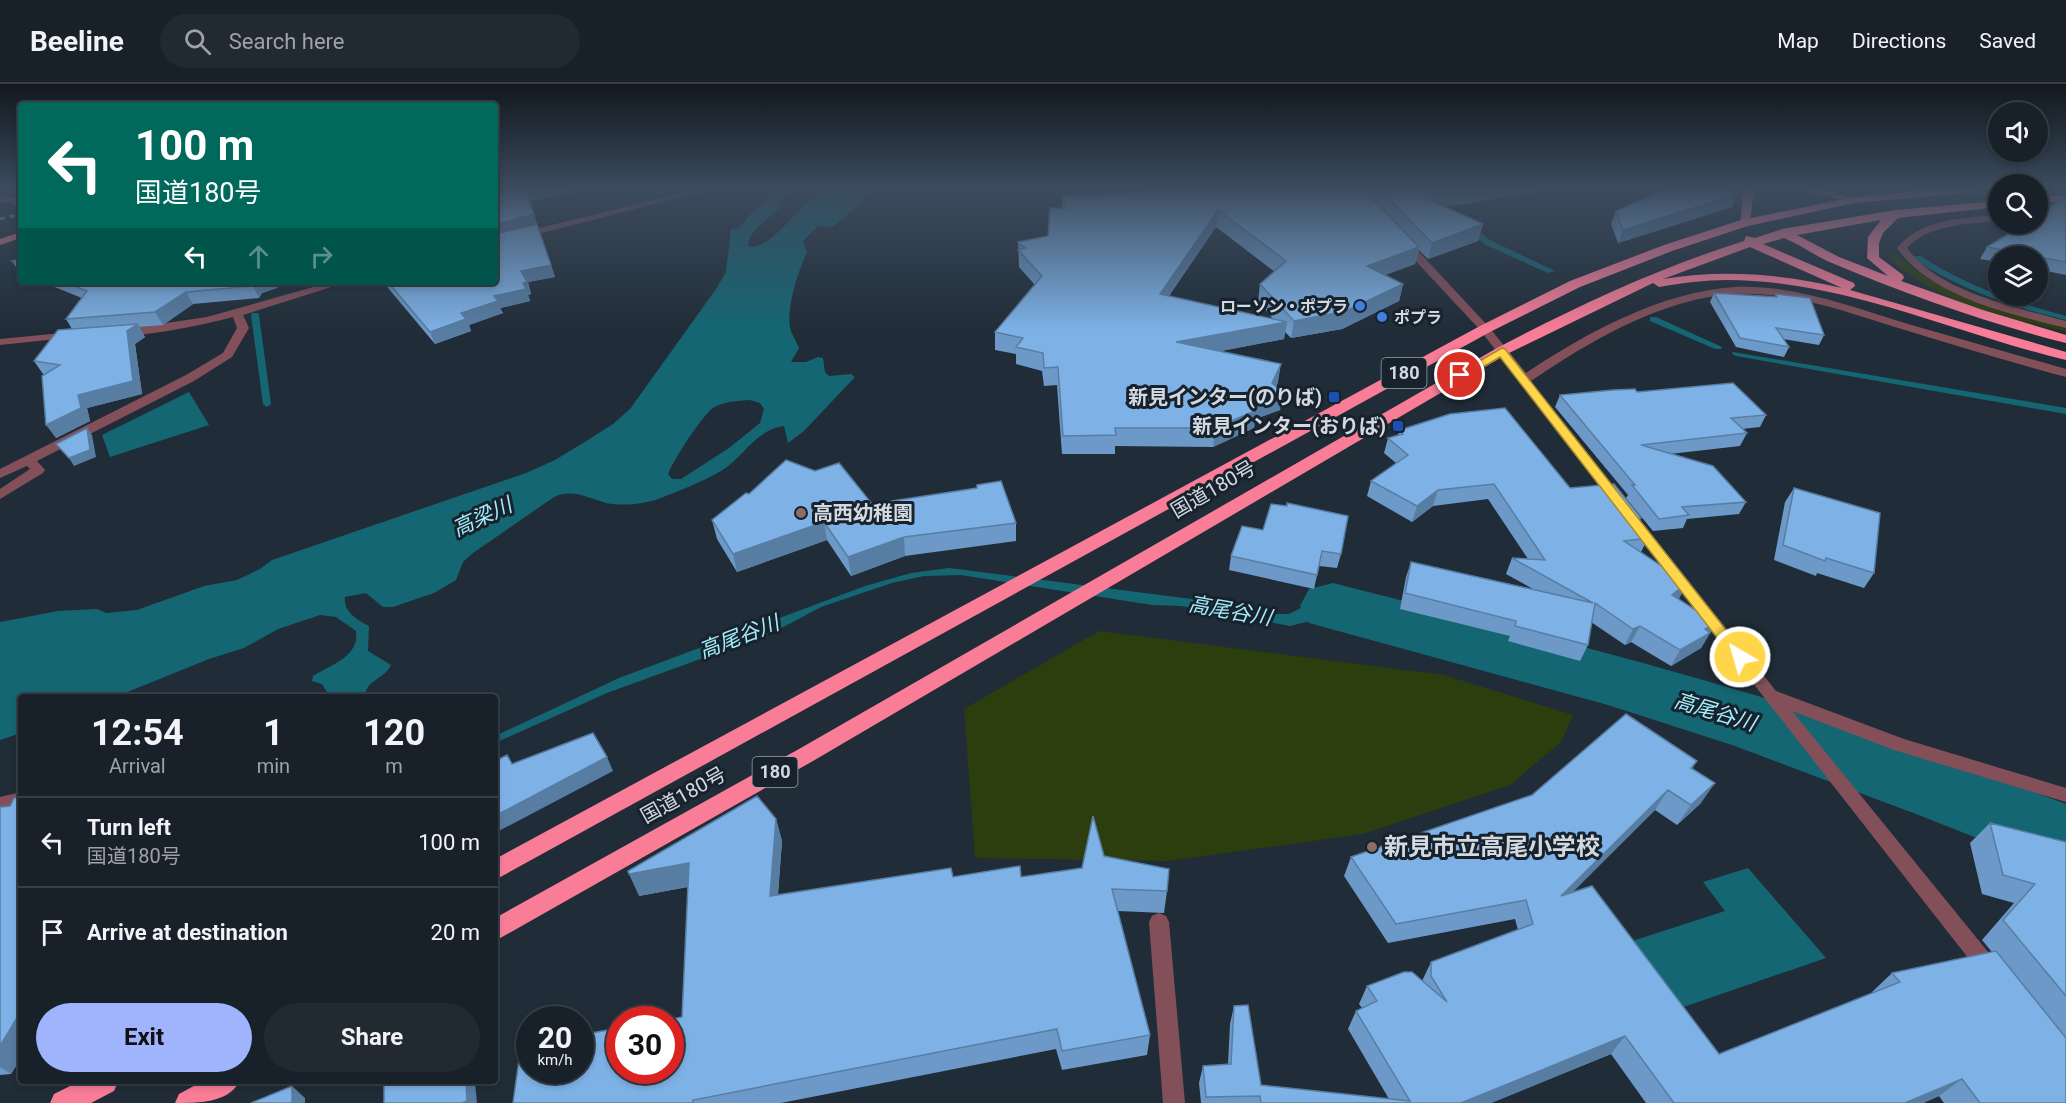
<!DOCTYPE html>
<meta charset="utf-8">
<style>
body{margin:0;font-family:Roboto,"Noto Sans JP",sans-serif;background:#212931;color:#f1f3f6;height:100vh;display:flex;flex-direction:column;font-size:22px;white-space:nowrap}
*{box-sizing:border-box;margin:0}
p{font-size:20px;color:#9fa3a8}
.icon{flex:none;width:33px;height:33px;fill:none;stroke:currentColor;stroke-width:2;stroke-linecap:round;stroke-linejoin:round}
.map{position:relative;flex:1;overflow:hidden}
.details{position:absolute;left:18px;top:610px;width:480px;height:390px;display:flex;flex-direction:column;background:#182129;border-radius:6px;box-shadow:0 3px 9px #0003,0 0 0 2px #363e46}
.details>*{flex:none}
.banner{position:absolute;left:18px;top:18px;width:480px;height:183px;border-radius:6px;box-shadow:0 3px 9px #0003,0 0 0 2px #363e46;background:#00695c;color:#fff;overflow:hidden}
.buttons{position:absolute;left:1988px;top:18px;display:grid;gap:12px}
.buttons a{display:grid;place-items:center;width:60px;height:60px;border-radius:50%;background:#182129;box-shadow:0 3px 9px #0003,0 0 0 2px #363e46;font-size:30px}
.speed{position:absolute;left:516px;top:922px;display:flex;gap:12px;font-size:30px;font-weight:700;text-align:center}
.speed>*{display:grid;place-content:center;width:78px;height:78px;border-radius:50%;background:#182129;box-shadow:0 3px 9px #0003,0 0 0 2px #363e46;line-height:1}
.speed small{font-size:15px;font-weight:400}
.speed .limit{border:9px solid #d22;background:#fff;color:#111}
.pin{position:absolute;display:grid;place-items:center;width:51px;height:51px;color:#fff;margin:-26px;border:3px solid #fff;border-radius:50%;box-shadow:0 2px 6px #0007}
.me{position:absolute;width:66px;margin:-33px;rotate:322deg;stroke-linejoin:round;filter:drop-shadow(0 0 4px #0008)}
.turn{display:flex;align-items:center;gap:21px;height:126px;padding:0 18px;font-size:27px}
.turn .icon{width:78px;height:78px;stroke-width:2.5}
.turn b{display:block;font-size:42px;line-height:51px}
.lanes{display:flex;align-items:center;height:57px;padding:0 18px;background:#0003;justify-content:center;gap:30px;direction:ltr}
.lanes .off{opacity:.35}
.eta{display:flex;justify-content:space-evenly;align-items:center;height:102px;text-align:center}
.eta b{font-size:36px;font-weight:700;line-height:42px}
.button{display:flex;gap:12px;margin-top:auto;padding:12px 18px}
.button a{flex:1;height:69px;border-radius:36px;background:#a0b3fd;color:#111;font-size:24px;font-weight:700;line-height:69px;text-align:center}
.button a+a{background:#212931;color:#f1f3f6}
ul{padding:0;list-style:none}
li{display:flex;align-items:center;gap:18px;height:90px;padding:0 18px;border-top:2px solid #363e46}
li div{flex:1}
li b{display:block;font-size:22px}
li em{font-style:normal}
header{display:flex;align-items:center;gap:36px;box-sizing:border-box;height:84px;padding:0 30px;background:#182129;border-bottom:2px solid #363e46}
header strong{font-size:28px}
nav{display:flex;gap:33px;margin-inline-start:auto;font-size:21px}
.search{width:420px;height:54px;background:#212931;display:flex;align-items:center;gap:15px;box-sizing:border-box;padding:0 21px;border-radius:33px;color:#9fa3a8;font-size:22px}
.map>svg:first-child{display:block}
</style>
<header>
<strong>Beeline</strong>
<div class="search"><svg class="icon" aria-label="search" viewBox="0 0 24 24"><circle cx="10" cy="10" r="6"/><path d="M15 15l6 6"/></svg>Search here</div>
<nav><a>Map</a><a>Directions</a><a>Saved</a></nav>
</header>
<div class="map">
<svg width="2066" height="1019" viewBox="0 0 2066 1019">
<rect width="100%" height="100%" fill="#202c37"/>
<path fill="#2c3e0d" d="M1886 169C1902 171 1914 187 1929 195 1970 219 2021 229 2066 244V248C2006 232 1929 218 1886 169Z
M1099 547 1444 591 1573 631 1561 658 1510 701 1363 750 1168 777 975 774 964 625Z"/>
<path fill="#146673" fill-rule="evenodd" d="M774 105H795C785 109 780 112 780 123 770 135 749 145 748 162 773 168 802 114 826 105 838 101 857 105 869 105L854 125 833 143 818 142 803 157 807 168C798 187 785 227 791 247 793 253 797 258 799 264L791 278H806L818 273 823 274 825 288 829 292 851 290 855 293 804 347 788 359 784 342C755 346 745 372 721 387 702 398 679 407 658 415 643 420 618 423 603 418 585 413 573 405 554 413L473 469 463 478 456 496 434 509 393 523H383L366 509 345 513C343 528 358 536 369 542L368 567 391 581C385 595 365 596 365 613H330L322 600 312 597 313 592C330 581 360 573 356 547L336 533 320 531 278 545 244 564 209 575 115 613 21 614V649L0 656V538L58 527 97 525 106 529 137 526 204 502 237 496 260 485 272 476 526 389 555 376 588 356 613 340 630 325 716 205 726 188 731 145 739 144C744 139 749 131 755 126 764 118 770 117 774 105ZM750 316 760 319 764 325 760 339 729 364 681 395H672L668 390C674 375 701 333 713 324 724 317 738 317 750 316Z
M189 308 209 341 110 373 102 351Z
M949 484 1207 517 1273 530H1289L1325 512 1419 537 1423 556 1347 533 1330 532 1290 542 1181 522 1152 521 961 491 924 492 892 499 821 523 774 548 607 609 495 659V652L619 594 865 502 911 489Z
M1748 784 1826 874 1672 927 1623 860 1725 827 1703 798Z"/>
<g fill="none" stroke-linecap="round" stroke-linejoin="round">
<path fill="#146673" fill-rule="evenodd" d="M1468 143H1472L1490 156 1555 187 1548 189 1484 160 1468 145Z
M1915 172H1921C1966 202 2014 218 2066 232V236C2012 223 1962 206 1915 176Z
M252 229H258L259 231 271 320 267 323 263 320 251 231Z
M1650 233H1656L1722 263 1721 265H1715L1650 237Z
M1733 268 2066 324V330L1736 272 1732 270Z"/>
<path fill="#146673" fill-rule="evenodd" d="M1333 499C1475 535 1617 570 1758 612 1862 643 1964 682 2066 720V789L1916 730 1735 662 1608 621 1309 539 1300 522 1309 505Z"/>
<path fill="#835059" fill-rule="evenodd" d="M697 105H713L495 161V155Z
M0 112 19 115 21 128 18 127 13 119 0 118Z
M1998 131V137C1968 140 1929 140 1907 164 1938 208 2016 223 2066 237V244C2010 230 1931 213 1897 164 1920 135 1964 134 1998 131Z
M1399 155H1407L1489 243 1526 289C1586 249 1660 208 1735 203 1793 200 1852 223 1908 240 1961 255 2013 270 2066 285V293C2009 278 1951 260 1895 243 1844 227 1789 207 1735 210 1662 214 1590 257 1531 297L1622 413 1624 416 1617 420 1612 419 1481 247 1399 159Z
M331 198H347L243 231 249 244 232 273 194 297 37 377 45 386 43 389 0 415V405L30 385 27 382 0 394V385L186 291 223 269 237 244 233 233C214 238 129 258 117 248L119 246 207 233Z
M72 248 78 251 76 253 0 261V255Z
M1635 434 1640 436 1776 607 1904 655 2066 704V718L1894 666 1792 627 1997 879 2000 886 1997 893 1990 895 1983 893 1630 442 1628 439 1630 436Z
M21 708V722L0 727V713Z
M1159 829 1166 832 1169 838 1185 1019H1163L1149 838 1152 832Z"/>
<path fill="#d97186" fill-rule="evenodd" d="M1744 105H1754L1750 139 1745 142 1740 139Z
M1799 105H1817L1859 116 1854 119Z
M21 148V154L0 161V155Z"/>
<path fill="#fa7d98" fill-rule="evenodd" d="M1940 105H1984L1978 108 1854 119 1748 142 1672 167 1580 203 1490 248 495 796V775L1480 242 1570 197 1664 161 1741 136 1854 113Z
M2066 111V117L2037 119V113Z
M1998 117V123L1898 134 1883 149 1879 159V173L1903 191 1904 194 1901 197 1983 226 2066 251V259C1987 239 1908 211 1832 179 1815 172 1801 161 1784 154L1763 160 1854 199 1855 202 1850 206 2066 268V276C1954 249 1844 196 1727 196 1704 196 1682 199 1659 203L1653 199 1507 270 813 677 495 857V834L799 665 1497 264C1577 222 1658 184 1744 157L1746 152 1755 154 1782 145 1895 126ZM1881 136 1868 153 1867 174 1888 192 1839 173 1797 151ZM1750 163 1842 204C1782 190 1724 185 1663 195Z
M78 998H118L114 1007 91 1019H50L54 1010Z
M201 998H239C228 1019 198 1019 175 1019L179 1010Z"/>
<path stroke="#9098a2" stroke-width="3" stroke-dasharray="5 5" stroke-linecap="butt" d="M0 135 21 130"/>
</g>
<path fill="#6c99c7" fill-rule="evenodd" d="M495 105 570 109 529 117 555 193 528 198 531 210 528 211 530 217 500 224 503 229 469 241 471 247 435 260 383 198H495Z
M1150 105H1554L1444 123 1483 140 1478 157 1428 175 1419 166 1415 180 1385 191 1403 200 1399 217 1342 245 1291 254 1285 248 1284 255 1220 267 1278 298 1276 303 1283 308 1280 326 1255 335 1254 344 1213 363 1115 362V370H1062L1057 301 1044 302 1042 287 1016 280V270L995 266V248L1035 201 1019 183 1018 158 1048 152 1062 124V112L1152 107ZM1216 143 1275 188 1260 200 1258 217 1273 235 1169 212Z
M1737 110 1732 123 1618 159 1611 140 1616 127Z
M2066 113V191L2037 185V172H1998V178L1980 175 1987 163Z
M21 175V189H20L12 177Z
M42 198H280L277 204 262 209 259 214 193 220 163 241 139 243 145 253 135 260 142 310 87 324 90 337 56 354 45 290H43L34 277 72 245 66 235 82 214Z
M1714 209 1775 213 1776 210 1824 251 1819 261 1783 255 1789 263 1784 273 1736 263 1710 218Z
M1637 308 1766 331 1760 343 1742 345 1747 349 1740 362 1670 370 1746 418 1739 430 1687 435 1683 444 1653 447 1626 414 1628 411 1555 323 1560 311Z
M1400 346 1570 404 1641 434 1638 441 1648 454 1641 468 1687 499 1678 515 1716 539 1701 564 1671 582 1631 558 1625 561 1591 538 1588 561 1580 577 1508 557 1510 552 1400 525 1406 493 1411 478 1533 505 1506 490 1512 474 1528 475 1488 415 1433 422 1412 438 1367 412 1371 397 1396 379 1384 369 1388 354 1398 351Z
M1794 404 1874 489 1864 504 1817 489 1816 492 1774 476 1785 418Z
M749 410 872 420 1016 439V457L905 472 851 492 827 456 737 488 717 455 712 436Z
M1287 419 1341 470 1337 484 1319 482 1314 505 1229 486 1231 472 1263 446 1287 422Z
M1697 677 1692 685 1701 719 1677 741 1655 726 1572 808 1719 970 1873 909 1872 908 1892 889 1992 868 1982 856 2014 819 1982 810 1970 759 1990 739 2066 758V1019H1944L1939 1012 1923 1019H1646L1611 970 1491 1019H1201L1199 999 1203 982 1228 981 1230 940 1234 922 1261 1001 1389 1015 1348 945 1356 927 1362 924 1359 920 1367 902 1422 897 1431 878 1518 846 1515 835 1388 859 1344 792 1351 773Z
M21 713V974L11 990 0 991V723L10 722Z
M776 735 782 757 778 811 953 793H1021L1082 784 1104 772 1167 807 1164 829 1118 827 1150 951 1147 971 1062 986 1056 965 781 1019H513L682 933 688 803 639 812Z"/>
<path fill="#587da2" d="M525 105H569L570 109 529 117Z
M1459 105H1554L1415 127 1419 111Z
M1737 110 1732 123 1618 159 1623 146Z
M1218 126 1216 143 1158 227 1160 210Z
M534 130 538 142 495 154V141Z
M1483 140 1478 157 1428 175 1432 159Z
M1419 163 1415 180 1363 199 1367 182Z
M551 181 555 193 528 198 531 210 528 211 530 217 500 224 503 229 469 241 471 247 435 260 430 248 461 229 494 212 523 199 521 187Z
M255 198H280L277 204 262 209 259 214 253 202Z
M1403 200 1399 217 1342 245 1291 254 1294 237Z
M186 208 193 220 163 241 155 228Z
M1287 238 1284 255 1175 276 1176 258Z
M138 240 145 253 135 260 142 310 87 324 90 337 56 354 46 341 127 247Z
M1281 280 1278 298 1271 312 1283 308 1280 326 1255 335 1254 344 1213 363 1215 344 1250 320 1272 299Z
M87 344 92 351 96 373 74 382 69 374Z
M1438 406 1433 422 1412 438 1417 422Z
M824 438 827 456 737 488 733 470Z
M904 453 905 472 851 492 848 473Z
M1687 499 1679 515 1663 527 1672 511Z
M1716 539 1701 564 1671 582 1680 566 1705 545Z
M1640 542 1631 558 1625 561 1633 545Z
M607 673 613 687 495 749V732Z
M1715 699 1701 719 1677 741 1691 721Z
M1668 706 1655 726 1549 832 1561 812Z
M776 735 782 757 776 834 770 812Z
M689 779 697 801 639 812 629 790Z
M21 927V974L11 990 0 983V962Z
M1625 952 1611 970 1491 1019H1461Z
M1962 995 1939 1012 1923 1019H1905Z
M466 998H475L477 1019H462Z
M292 1002 305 1014V1019H292Z"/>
<path fill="#7eb2e7" stroke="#587da2" stroke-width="1.5" d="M495 105H527H525L534 130 495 141Z
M1167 105H1363L1419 163 1367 182 1403 200 1346 227 1294 237 1260 200 1286 177 1218 126 1160 210 1287 238 1176 258 1281 280 1272 299 1283 308 1250 320 1257 326 1215 344H1115L1116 351 1063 352 1058 283 1044 284 1043 269 1016 263 1023 254 995 248 1042 192 1018 166 1025 164 1018 158 1048 152 1050 124H1067L1062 112 1168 106Z
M1380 105H1459L1419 111 1483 140 1432 159Z
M1667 105H1726L1737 110 1623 146 1616 127Z
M2066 113V178L1987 163 2025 140H2037V132Z
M537 140 551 181 521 187 527 198 523 199 526 205 494 212 498 217 461 229 466 235 430 248 388 198H495V150Z
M21 175V181L12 177Z
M65 198H255L253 202 186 208 155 228 66 235 87 207Z
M1714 209 1777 213 1776 210 1810 214 1824 251 1776 244 1789 263 1740 254Z
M138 240 127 247 133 297 78 311 81 324 46 341 42 292 60 281 34 277 58 246Z
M1733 299 1766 331 1731 334 1747 349 1641 361 1713 382 1746 418 1682 423 1689 431 1659 435 1632 401H1635L1560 311 1613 306 1635 305 1637 308Z
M1505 324 1570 404 1614 400 1641 434 1633 435 1648 454 1624 457 1687 499 1672 511 1716 539 1705 545 1710 549 1680 566 1640 542 1633 545 1595 519 1588 561 1515 542 1516 537 1405 509 1411 478 1593 519 1512 474 1545 476 1494 400 1438 406 1417 422 1371 397 1408 371 1388 354 1403 350 1400 346 1450 330Z
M87 344 90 366 69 374 56 360Z
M786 376 815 387 839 379 872 420 977 404V401L1001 397 1016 439 904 453 848 473 824 438 733 470 712 436 746 409 749 410Z
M1794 404 1880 429 1874 489 1826 474 1825 477 1783 461Z
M1287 419 1348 432 1341 470 1322 467 1317 491 1231 472 1242 442 1263 446 1271 420 1287 422Z
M1626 630 1697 677 1691 684 1715 699 1691 721 1668 706 1561 812 1592 802 1719 970 1900 898 1892 889 1996 867 2066 954V1019H1980L1962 995 1905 1019H1674L1625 952 1461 1019H1261L1260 1012 1206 1013 1203 982 1231 980 1234 922 1248 921 1261 1001 1410 1017 1356 927 1377 917 1367 902 1404 888H1412L1447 918 1431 892V878L1533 840 1526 816 1396 840 1351 773 1532 711Z
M593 649 607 673 495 732V677L507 671 512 680Z
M757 712 776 735 770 812 951 784 953 793 1020 782 1021 793 1082 784 1093 732 1104 772 1169 785 1167 807 1112 805 1150 951 1062 967 1057 945 693 1016V1019H513L521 962 530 960V987H580V951L620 944V987H670V936H667L682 933 689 779 629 790 628 787Z
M21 713V927L0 962V723L10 722 14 714Z
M1990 739 2066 758V912L2003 836 2035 800 2003 791Z
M384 998H466L467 1017 462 1019H384Z
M292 1002V1019H251Z"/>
<linearGradient id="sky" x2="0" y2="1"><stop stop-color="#12181e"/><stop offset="0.42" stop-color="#3c4b5e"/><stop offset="1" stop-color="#3c4b5e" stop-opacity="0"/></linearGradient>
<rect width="2066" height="248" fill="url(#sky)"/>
<path fill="#ffd54a" stroke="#a68a30" stroke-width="1.5" d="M1502 264 1505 265 1745 570 1747 573 1745 577H1735L1500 273 1464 294 1460 295 1455 291Z"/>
<g fill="#3f7fe0" stroke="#17222d" stroke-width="2">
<circle cx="1360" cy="222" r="6"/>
<circle cx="1382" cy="233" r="6"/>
</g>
<g fill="#1a4fb4" stroke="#17222d" stroke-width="2">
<rect x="1328" y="307" width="12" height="12" rx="3"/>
<rect x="1392" y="336" width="12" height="12" rx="3"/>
</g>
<g fill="#8d6e63" stroke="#17222d" stroke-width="2">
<circle cx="801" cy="429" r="6"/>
<circle cx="1372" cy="763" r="6"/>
</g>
<g text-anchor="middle" stroke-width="6" stroke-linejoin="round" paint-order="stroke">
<g font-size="16" font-weight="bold" fill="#d2d9e1" stroke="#17222d" text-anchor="end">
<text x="1348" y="228">ローソン・ポプラ</text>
<text x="1394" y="239" text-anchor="start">ポプラ</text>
</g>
<g fill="#17222d" stroke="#9aa2ab" stroke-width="1.5">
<rect x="1381.5" y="274" width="45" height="30" rx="4.5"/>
<rect x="752.5" y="673" width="45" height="30" rx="4.5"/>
</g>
<g font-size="18" font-weight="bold" fill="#d2d9e1">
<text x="1404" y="295">180</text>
<text x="775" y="694">180</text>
</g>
<g font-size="20" font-weight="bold" fill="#d2d9e1" stroke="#17222d" text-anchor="end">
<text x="1322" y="320">新見インター(のりば)</text>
<text x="1386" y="349">新見インター(おりば)</text>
<text x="813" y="436" text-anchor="start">高西幼稚園</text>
</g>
<g font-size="20" fill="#d2d9e1" stroke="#17222d">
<text transform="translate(1213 405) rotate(-30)" y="7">国道180号</text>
<text transform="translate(683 711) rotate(-29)" y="7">国道180号</text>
</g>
<g font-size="21" font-style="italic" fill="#a4edfb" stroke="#17222d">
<text transform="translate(482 433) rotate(-25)" y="7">高梁川</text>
<text transform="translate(1230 527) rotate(10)" y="7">高尾谷川</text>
<text transform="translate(739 553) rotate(-21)" y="7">高尾谷川</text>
<text transform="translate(1715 628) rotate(17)" y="7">高尾谷川</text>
</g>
<g font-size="24" font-weight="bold" fill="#d2d9e1" stroke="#17222d" text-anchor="start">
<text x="1384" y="771">新見市立高尾小学校</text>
</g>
</g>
</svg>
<div class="buttons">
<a><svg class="icon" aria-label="sound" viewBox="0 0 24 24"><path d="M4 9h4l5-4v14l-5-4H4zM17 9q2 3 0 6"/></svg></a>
<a><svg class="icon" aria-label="search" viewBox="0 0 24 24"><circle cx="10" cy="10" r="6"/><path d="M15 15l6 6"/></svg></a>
<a><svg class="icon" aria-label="layers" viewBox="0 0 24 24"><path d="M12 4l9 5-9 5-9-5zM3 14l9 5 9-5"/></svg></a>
</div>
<div class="speed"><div>20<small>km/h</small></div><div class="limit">30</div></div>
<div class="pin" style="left:1460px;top:291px;background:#d93025"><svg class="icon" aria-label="arrive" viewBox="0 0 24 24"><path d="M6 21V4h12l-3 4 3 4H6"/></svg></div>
<svg class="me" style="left:1740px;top:573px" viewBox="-20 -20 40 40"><circle r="17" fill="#ffd54a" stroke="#fff" stroke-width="3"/><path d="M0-11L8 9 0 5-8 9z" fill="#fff"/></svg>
<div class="banner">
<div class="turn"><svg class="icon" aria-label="left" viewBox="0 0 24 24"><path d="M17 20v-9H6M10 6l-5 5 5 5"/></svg><div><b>100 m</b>国道180号</div></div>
<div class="lanes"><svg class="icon" aria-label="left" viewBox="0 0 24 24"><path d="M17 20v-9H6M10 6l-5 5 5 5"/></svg><svg class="icon off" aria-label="ahead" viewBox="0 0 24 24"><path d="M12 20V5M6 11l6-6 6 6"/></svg><svg class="icon off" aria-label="right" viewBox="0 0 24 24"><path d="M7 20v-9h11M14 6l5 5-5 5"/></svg></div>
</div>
<section class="details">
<div class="eta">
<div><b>12:54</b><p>Arrival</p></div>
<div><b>1</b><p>min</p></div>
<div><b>120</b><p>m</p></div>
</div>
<ul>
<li><svg class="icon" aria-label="left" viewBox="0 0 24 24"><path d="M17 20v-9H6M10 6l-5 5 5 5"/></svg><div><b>Turn left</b><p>国道180号</p></div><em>100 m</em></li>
<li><svg class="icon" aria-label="arrive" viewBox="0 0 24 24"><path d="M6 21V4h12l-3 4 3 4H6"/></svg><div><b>Arrive at destination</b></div><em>20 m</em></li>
</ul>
<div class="button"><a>Exit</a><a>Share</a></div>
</section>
</div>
